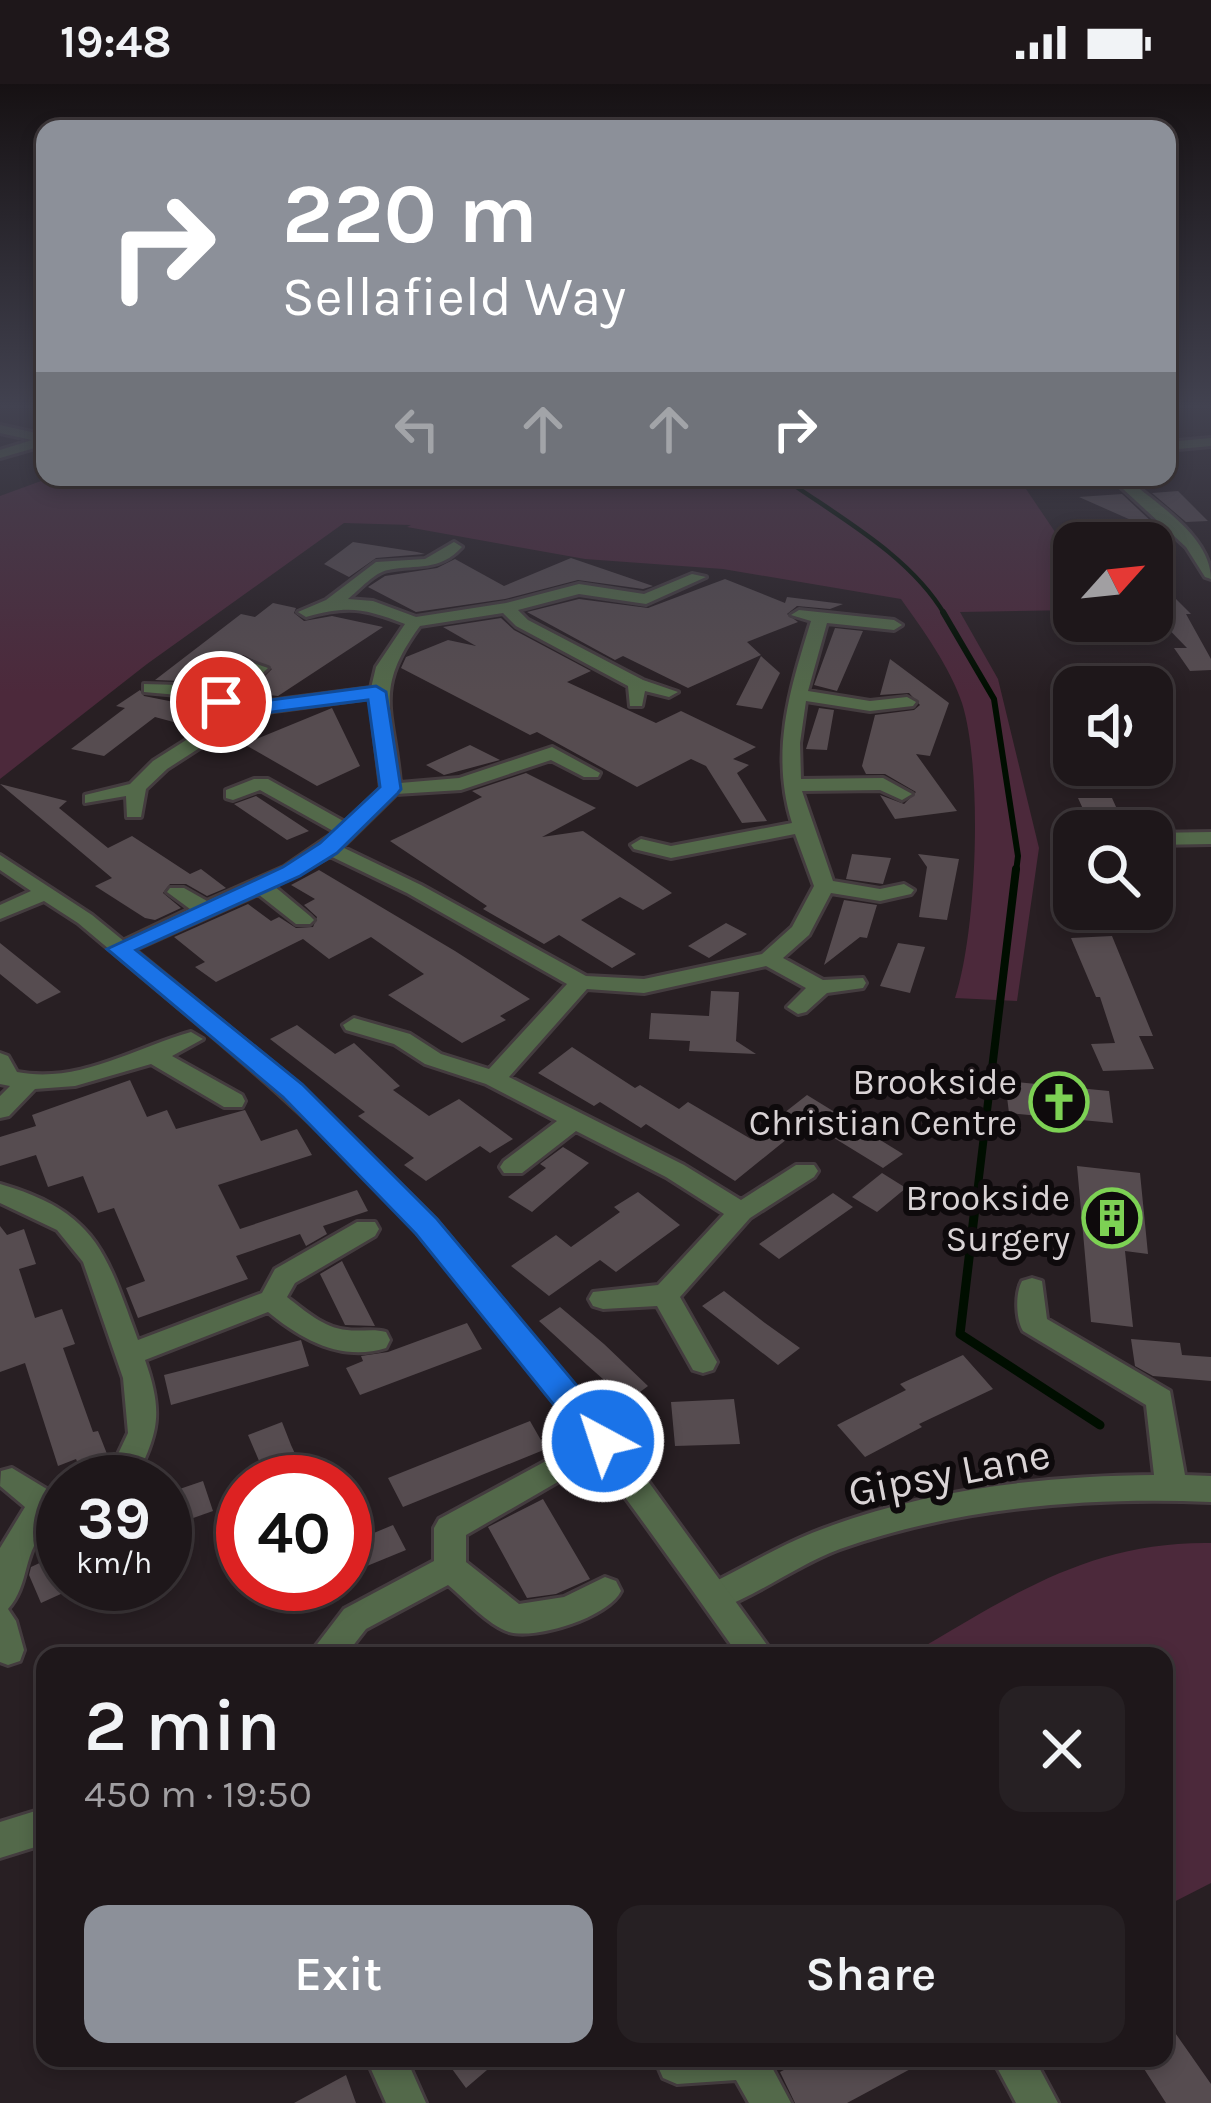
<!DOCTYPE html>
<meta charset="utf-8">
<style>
body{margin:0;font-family:Karla,sans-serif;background:#262023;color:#f1f3f6;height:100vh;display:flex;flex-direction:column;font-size:45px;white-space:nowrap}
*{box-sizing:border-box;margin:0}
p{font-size:39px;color:#a19fa2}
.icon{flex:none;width:66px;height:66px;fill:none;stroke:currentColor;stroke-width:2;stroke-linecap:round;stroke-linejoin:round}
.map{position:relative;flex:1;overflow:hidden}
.panel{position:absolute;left:36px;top:1563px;width:1137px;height:420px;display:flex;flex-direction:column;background:#1e171a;border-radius:24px;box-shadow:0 6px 18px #0003,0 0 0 3px #3c3639}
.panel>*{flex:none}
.hud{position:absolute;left:36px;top:36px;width:1140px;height:366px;border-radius:24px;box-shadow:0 6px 18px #0003,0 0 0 3px #3c3639;background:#8c9099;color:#fff;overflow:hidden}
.needle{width:78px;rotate:63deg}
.buttons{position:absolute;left:1053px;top:438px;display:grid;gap:24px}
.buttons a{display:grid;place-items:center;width:120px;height:120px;border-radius:24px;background:#1e171a;box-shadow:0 6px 18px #0003,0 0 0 3px #3c3639;font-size:60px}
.speed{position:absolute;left:36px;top:1371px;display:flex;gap:24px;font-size:60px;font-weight:700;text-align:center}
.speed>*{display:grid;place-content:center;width:156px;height:156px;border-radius:50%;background:#1e171a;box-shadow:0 6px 18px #0003,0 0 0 3px #3c3639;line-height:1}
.speed small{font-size:30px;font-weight:400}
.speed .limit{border:18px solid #d22;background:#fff;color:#111}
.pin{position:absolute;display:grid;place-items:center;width:102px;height:102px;color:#fff;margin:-51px;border:6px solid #fff;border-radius:50%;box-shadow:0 3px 12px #0007}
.me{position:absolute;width:132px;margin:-66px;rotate:320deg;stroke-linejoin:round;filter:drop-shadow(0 0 9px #0008)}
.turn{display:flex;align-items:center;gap:42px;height:252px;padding:0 48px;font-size:54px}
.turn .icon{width:156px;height:156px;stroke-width:2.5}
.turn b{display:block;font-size:84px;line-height:102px}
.lanes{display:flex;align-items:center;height:114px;padding:0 48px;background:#0003;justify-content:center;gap:60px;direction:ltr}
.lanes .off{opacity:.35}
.round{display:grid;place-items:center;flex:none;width:126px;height:126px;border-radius:24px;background:#262023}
.headline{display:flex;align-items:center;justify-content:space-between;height:204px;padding:0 48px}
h1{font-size:72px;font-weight:600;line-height:90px}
.action{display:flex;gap:24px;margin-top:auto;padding:24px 48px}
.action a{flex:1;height:138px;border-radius:24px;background:#8c9099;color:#fff;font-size:48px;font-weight:600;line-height:138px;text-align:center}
.action a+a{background:#262023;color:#f1f3f6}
.status{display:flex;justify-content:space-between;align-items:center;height:84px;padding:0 60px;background:#1e171a;direction:ltr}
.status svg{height:33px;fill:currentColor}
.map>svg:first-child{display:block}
</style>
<div class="status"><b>19:48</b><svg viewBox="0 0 49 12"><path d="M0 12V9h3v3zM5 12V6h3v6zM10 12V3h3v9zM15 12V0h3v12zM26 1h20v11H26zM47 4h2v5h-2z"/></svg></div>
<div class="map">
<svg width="1211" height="2019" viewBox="0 0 1211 2019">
<rect width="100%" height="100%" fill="#281f23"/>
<path fill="#4c293b" d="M52 393H997L1026 405 1074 476V526L960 528 998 595 1039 764 1017 917 955 914C977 847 983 686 962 619 950 583 923 546 901 515L723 485 585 475 407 443 411 441 344 439 147 580 0 695V412Z
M1211 1459V1799L1164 1823V1572H908C1009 1513 1089 1457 1211 1459Z"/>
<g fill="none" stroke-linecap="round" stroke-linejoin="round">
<path stroke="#000e00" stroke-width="4.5" d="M782 393C837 432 910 471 945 531"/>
<path stroke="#000e00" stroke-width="6" d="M943 528 994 615 1018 772 1016 788"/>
<path stroke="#000e00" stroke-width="8" d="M977 1110 1016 785"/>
<path stroke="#000e00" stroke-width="9" d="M977 1107 960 1250 1100 1341"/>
</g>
<path fill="#564c50" d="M1178 407 1208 437 1186 438 1152 409Z
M1122 410 1154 440H1140L1079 413Z
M353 458 417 468 425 470 376 474 349 493 324 480Z
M571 474 653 502 643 505 578 496 505 515 416 528 368 503 385 492 437 484 455 475 504 502Z
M725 495 785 519 787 513 843 520 830 525 797 522 787 530 798 538 747 558 761 571 688 604 623 572 615 576 527 528 579 515 648 524Z
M1171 510 1191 530H1186L1211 575V586L1190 587 1174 564H1187L1152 528V512Z
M273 519 296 524 294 529 304 537 332 532 383 543 278 612 248 609 272 585 243 571 229 579 238 587 217 607 180 597 155 596 241 530 255 533Z
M501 534 514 546 591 587 567 598 656 639 681 627 756 663 733 675 749 681 737 689 767 737 742 739 706 682 691 675 637 703 537 648 530 651 401 584 406 573 448 556 476 562 443 543Z
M835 544 863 547 837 607 814 601Z
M761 572 780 589 762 625 736 621Z
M890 575 949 619 930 672 916 670 957 727 895 735 880 711 904 720 916 708 885 690H866L862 682 875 631 914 626 920 621 909 609 880 611Z
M140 606 144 612 214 626 192 643 155 633 104 672 71 665 125 624 116 622Z
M332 624 360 682 317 702 244 660Z
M819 624 834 626 827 666 806 665Z
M470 661 500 676 444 691 426 681Z
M526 689 596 724 542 753 583 747 672 809 643 826 620 813 581 836 636 870 612 884 559 851 544 860 483 825 487 822 390 757 482 713 472 707Z
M0 700 67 717 59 724 108 764 132 752 190 790 201 785 226 804 207 812 186 800H170L163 809 181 824 155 836 145 834 95 802 112 794Z
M256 712 309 747 287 756 234 720Z
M1078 714H1112L1121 734H1110L1116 747H1093Z
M852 770 891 774 883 800 846 795Z
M918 770 959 775 947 836 919 833 927 783Z
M319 786 455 867 530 915 500 932 506 936 462 959 388 911 424 890 371 853 329 875 303 855 216 898 195 883 205 878 174 853 248 820 271 837 279 833 296 844 313 843 317 833 304 821 315 815 291 801Z
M844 816 877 821 867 854 860 853 824 881Z
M1095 825H1130L1140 848H1105Z
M726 839 747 850 709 874 688 862Z
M1112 852 1153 952H1139L1154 985 1103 987 1091 960 1115 959 1100 913H1096L1071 854Z
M0 859 61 908 37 920 0 890Z
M898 859 925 863 910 909 880 902Z
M711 907 739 908 736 957 756 970 689 967 690 957 649 955 651 929 709 932Z
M297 941 335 970 354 959 400 1002 393 1006 429 1032 459 1015 513 1055 490 1069 480 1062 426 1097 404 1081 414 1074 358 1032 365 1028 270 955Z
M572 963 635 1004 640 1001 679 1025 688 1018 751 1055 807 1011 903 1070 883 1084 808 1038 735 1097 646 1040 641 1044 600 1018 594 1022 538 989Z
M130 996 147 1033 167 1026 176 1045 245 1026 261 1057 297 1045 312 1071 218 1101 240 1145 357 1106 368 1127 323 1142 327 1150 306 1162 300 1150 236 1172 248 1195 138 1234 126 1204 145 1197 114 1124 98 1129 83 1092 48 1103 36 1071 0 1082V1053L36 1042 32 1031Z
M1005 997 1109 1007 1113 1039 1009 1029Z
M563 1063 589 1079 532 1128 508 1113 546 1084 540 1080Z
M1077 1082 1140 1089 1148 1170 1125 1167 1133 1243 1091 1238Z
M882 1089 906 1104 877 1128 852 1113Z
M638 1108 680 1141 616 1188 600 1176 549 1212 511 1182 556 1151 571 1163 620 1128 614 1123Z
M833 1109 853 1123 779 1175 759 1160Z
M0 1142 7 1151 24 1145 36 1180 19 1185 35 1234 62 1225 75 1260 63 1264 93 1348 98 1347 109 1375 81 1387 76 1375 58 1382 25 1279 0 1288Z
M342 1177 351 1195 375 1242 345 1241 320 1190Z
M724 1207 765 1239 800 1264 778 1281 702 1222Z
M560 1223 604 1260 648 1302 628 1317 587 1281 539 1237Z
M467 1239 482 1265 360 1311 346 1284 363 1277 361 1272 388 1268Z
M1131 1255 1180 1259 1182 1271 1211 1273V1297L1153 1292 1135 1282Z
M301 1256 309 1282 171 1321 164 1291Z
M963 1271 993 1305 919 1340 922 1343 865 1373 837 1341 906 1306 900 1300Z
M734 1315 740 1360 675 1362 671 1318Z
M530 1337 546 1365 403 1423 388 1394Z
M282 1338 291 1361 308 1398H268L248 1351Z
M203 1397 213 1427 165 1444V1410Z
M543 1415 590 1495 556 1510 527 1514 488 1443Z
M393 1441 406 1466 345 1491V1461Z
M63 1468V1509L41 1519 29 1491 31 1483Z
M1164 1933 1211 2000V2019H1166L1137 1974H1164Z
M444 1974H501L466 2004Z
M807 1974H931L847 2019H795L780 1988Z
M346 1991 356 2019H294Z"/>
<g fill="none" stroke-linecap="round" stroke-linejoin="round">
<defs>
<path id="minor" d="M0 341 45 351V361L0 374V366L32 356 0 349Z
M1211 354V362L1167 366V358Z
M1110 393H1125C1155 419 1211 452 1211 495L1205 493 1186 463Z
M454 458 462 463C439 488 417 480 388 486 375 488 359 506 348 515L373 517 416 533 506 519 579 500 644 510 692 490 706 493 646 520 579 510 518 526 528 536 643 596 678 608 669 613 645 607 642 622H630L628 602 516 542 503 529 420 542C372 607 394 627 400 699L459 694 552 663 600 689 598 693H584L551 676 461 706 396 710 342 763 421 801 586 892 644 895 762 870 792 843 814 802 795 750 671 774 634 765 631 761 641 755 671 762 792 739C770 668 790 605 811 537L791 531 799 526 894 536 902 541 894 546 827 539 808 607 870 617 907 613 916 618 913 622 870 627 806 617 800 659 801 695 883 694 912 710 902 716 880 706 802 707 833 797 880 805 904 800 914 806 911 810 880 817 831 809 809 851 783 874 823 896 863 894 866 899 863 904 827 909 806 928 798 930 787 923 806 904 766 882 644 909 587 905 509 993 684 1081 741 1116 796 1081H814L818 1087 814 1093 750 1134 680 1213 717 1278 713 1286 703 1289 693 1286 657 1222 603 1225 593 1222 589 1215 593 1208 658 1201 724 1130 666 1093 576 1047 522 1089H504L500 1083 504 1077 557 1037 486 1000 425 980 394 960 346 946 343 941 354 934 410 950 441 970 489 985 567 900 407 809 330 772 274 802 310 832 314 836 310 840H296L258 810 127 869 119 870 108 864 190 825 167 808 170 804H184L207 817 284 783 335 748 260 706 233 716 226 714V706L254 695H268L345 738 381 704 370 614 252 630 167 685 146 705 141 733H127L126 712 85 719V711L130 700 153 677 232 627 178 611 144 608V600L179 601 218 612 246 586 233 580 242 575 268 584 234 616 247 620 371 604 376 583 405 540C364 524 348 521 306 533L298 528 326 516 376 478 425 475Z
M1211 748V760L1152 761V749Z
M1152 775 1159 777 1167 793 1164 797 1152 798Z
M191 948 203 955 172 972 242 1011 245 1017 242 1023H224L151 980 75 1002 35 1005 9 1032 0 1034V1012L10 1002 0 1000V969L8 972 17 988C79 1000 134 964 191 948Z
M0 1100C97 1128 106 1169 138 1256L262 1209 275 1185 357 1138H375L379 1145 375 1152 295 1199 287 1213C305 1227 324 1244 347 1246 361 1248 373 1244 386 1248L390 1256 386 1264C342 1278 302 1256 268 1228L145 1276C164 1330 158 1349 134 1398H98L102 1389 110 1387 128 1349 123 1294 83 1178 57 1146 0 1119Z
M1032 1194 1042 1197 1047 1235 1170 1307 1185 1391 1211 1392V1418C1087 1413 958 1423 840 1465 797 1481 760 1510 717 1526L706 1522 701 1512 706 1502C741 1485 775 1464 812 1449 919 1406 1040 1392 1154 1391L1146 1321 1023 1247C1016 1235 1015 1210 1022 1197Z
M557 1371 568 1374 572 1383 568 1392 466 1451V1478L519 1520 564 1513 605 1493 616 1497 621 1507C609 1533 536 1556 509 1548 488 1541 465 1515 448 1501L366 1545 345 1572H308L344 1525 434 1477V1444L439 1435Z
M12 1384 50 1407 63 1402V1429C18 1459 34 1496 8 1525L16 1537 24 1566 20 1577 8 1581 0 1578V1464L25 1423 0 1402 1 1387Z
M45 1724V1760L0 1774V1738Z
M366 1974H406L426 2019H386Z
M660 1974H767L791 2019H749L736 1996 677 2000 663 1994 657 1980Z"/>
<path id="tertiary" d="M0 771 92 831 300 1001 436 1136 613 1349 775 1572H739C637 1428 535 1286 420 1152 319 1035 196 939 78 839L44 817 0 835V821L31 807 0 786Z
M992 1974H1034L1058 2019H1016Z"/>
</defs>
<use href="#minor" stroke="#443c3f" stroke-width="6"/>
<use href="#tertiary" stroke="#443c3f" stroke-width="6"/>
<use href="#minor" fill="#53694a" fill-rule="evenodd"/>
<use href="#tertiary" fill="#53694a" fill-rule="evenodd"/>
</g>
<linearGradient id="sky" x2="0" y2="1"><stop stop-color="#161113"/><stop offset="0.53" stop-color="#424250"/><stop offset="1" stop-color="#424250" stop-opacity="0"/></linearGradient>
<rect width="1211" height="608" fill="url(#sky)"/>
<path fill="#1a73e8" stroke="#114b97" stroke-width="3" d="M376 602 386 608 401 705 398 709 337 769 300 792 136 866 302 1000 437 1135 615 1347 620 1357 615 1367 603 1371 591 1367 416 1150 283 1013 107 865 283 783 320 759 380 703 368 616 248 631 214 622V613L248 619Z"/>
<defs>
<symbol id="church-ring" viewBox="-11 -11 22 22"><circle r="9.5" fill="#0e0a0c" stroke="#7dd154" stroke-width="1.5"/><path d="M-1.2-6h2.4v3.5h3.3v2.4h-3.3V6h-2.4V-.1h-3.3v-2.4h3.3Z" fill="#7dd154"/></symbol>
<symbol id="building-ring" viewBox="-11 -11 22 22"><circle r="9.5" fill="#0e0a0c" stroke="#7dd154" stroke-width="1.5"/><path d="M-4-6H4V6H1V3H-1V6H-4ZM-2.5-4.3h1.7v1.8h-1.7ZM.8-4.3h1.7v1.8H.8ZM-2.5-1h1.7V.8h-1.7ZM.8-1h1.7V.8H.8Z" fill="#7dd154"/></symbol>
</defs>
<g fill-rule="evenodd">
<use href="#church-ring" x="1026" y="985" width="66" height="66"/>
<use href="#building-ring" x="1079" y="1101" width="66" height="66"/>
</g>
<g text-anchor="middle" stroke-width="12" stroke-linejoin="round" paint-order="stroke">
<g font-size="36" fill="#d9d3d5" stroke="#0e0a0c" text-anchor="end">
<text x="1017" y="1010">Brookside<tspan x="1017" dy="41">Christian Centre</tspan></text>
<text x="1070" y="1126">Brookside<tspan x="1070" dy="41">Surgery</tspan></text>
</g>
<g font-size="42" fill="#d9d3d5" stroke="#0e0a0c">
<text transform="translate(949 1388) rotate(-11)" y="15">Gipsy Lane</text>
</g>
</g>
</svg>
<div class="buttons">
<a><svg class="needle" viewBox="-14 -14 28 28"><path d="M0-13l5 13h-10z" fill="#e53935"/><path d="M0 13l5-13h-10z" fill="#a19fa2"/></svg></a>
<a><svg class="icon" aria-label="sound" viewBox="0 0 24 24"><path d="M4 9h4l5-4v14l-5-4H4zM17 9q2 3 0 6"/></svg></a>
<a><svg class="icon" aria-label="search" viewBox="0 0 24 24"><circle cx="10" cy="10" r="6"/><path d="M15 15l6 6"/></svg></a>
</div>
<div class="speed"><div>39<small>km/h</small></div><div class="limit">40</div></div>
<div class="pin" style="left:221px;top:618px;background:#d93025"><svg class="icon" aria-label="arrive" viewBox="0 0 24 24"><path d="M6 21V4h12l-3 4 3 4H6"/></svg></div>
<svg class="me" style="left:603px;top:1357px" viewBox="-20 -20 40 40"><circle r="17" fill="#1a73e8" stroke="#fff" stroke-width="3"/><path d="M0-11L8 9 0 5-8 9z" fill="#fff"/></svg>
<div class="hud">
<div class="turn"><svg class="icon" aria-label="right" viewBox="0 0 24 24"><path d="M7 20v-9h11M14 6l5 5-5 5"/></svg><div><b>220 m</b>Sellafield Way</div></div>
<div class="lanes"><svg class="icon off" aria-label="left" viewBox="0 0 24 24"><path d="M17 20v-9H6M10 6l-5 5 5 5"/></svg><svg class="icon off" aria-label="ahead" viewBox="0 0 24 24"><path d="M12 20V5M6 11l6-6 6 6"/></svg><svg class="icon off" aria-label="ahead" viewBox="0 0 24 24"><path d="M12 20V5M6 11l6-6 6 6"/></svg><svg class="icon" aria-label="right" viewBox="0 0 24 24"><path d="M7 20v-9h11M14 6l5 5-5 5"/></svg></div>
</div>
<section class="panel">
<div class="headline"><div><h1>2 min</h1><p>450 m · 19:50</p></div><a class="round"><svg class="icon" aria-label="close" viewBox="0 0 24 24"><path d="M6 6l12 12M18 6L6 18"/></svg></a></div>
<div class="action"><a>Exit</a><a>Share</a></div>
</section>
</div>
